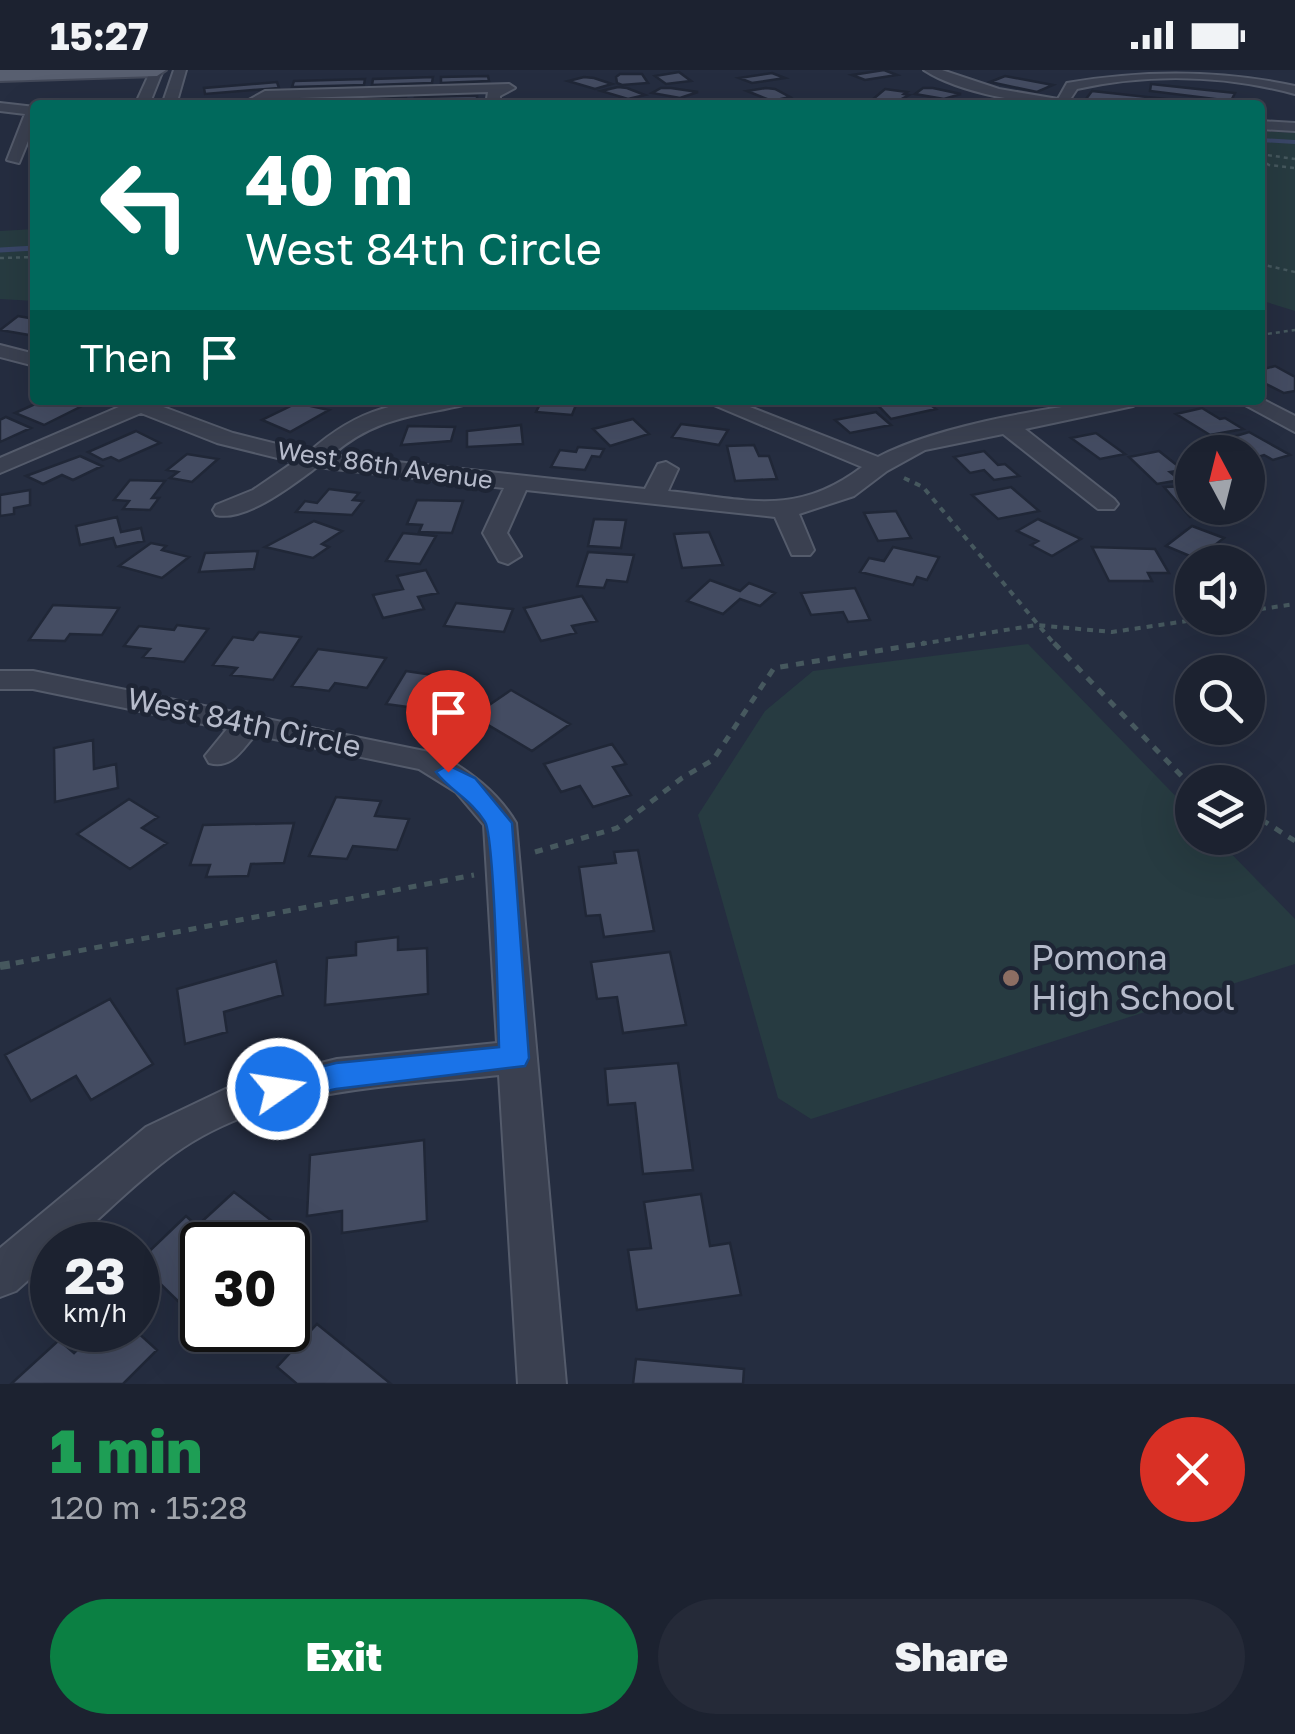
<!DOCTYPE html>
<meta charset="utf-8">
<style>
body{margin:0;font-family:"Golos Text",sans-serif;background:#252a38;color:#f1f3f6;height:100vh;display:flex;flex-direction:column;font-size:38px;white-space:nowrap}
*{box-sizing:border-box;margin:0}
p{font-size:32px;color:#a0a4ab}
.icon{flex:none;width:55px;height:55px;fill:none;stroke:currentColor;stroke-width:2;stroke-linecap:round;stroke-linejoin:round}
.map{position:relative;height:1314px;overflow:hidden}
.sheet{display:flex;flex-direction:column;background:#1c2230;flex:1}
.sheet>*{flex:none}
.banner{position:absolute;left:30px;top:30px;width:1235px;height:305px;border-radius:10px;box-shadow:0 10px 40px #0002,0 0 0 2px #3a3f4c;background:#00695c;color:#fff;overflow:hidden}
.needle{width:65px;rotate:353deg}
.buttons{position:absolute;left:1175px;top:365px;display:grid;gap:20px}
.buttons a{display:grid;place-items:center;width:90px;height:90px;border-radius:50%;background:#1c2230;box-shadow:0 10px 40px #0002,0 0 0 2px #3a3f4c;font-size:50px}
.speed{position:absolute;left:30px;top:1152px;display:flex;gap:20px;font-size:50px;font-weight:700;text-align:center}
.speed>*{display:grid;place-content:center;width:130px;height:130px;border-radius:50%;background:#1c2230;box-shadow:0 10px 40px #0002,0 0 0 2px #3a3f4c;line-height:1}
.speed small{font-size:25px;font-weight:400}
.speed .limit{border:5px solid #111;border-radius:15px;background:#fff;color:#111}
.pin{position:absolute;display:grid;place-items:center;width:85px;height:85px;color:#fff;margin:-102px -42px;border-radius:50% 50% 50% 0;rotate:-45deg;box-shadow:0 0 10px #0007}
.pin .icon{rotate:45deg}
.me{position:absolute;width:110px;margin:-55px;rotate:77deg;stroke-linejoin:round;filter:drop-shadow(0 0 8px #0008)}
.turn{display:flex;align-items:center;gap:35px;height:210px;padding:0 50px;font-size:45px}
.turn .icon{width:130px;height:130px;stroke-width:2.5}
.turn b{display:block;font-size:70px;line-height:85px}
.then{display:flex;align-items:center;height:95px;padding:0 50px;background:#0003;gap:20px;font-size:38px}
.round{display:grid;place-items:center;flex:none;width:105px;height:105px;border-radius:52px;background:#252a38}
.summary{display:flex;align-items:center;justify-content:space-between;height:170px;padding:0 50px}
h1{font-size:60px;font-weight:800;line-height:75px;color:#1e9e55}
.cta{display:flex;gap:20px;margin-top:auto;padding:20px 50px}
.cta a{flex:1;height:115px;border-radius:60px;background:#0b8043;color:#fff;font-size:40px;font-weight:800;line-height:115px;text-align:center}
.cta a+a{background:#252a38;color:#f1f3f6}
.status{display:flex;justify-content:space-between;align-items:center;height:70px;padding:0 50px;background:#1c2230;direction:ltr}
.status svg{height:28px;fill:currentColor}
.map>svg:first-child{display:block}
</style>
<div class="status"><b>15:27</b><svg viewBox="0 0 49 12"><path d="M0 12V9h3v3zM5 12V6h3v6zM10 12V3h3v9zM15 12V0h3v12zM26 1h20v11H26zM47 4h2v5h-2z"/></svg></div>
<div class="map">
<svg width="1295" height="1314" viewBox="0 0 1295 1314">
<rect width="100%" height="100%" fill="#252d40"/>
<path fill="#273b41" d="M1260 61 1295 63V241L1260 230Z
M35 159V231L0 229V161Z
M1028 574 1192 743V768H1216L1295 849V894L811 1049 778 1028 698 745 765 641 813 601Z"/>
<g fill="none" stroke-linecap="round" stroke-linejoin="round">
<path stroke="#394667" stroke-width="4" d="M1260 70 1295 72"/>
<path stroke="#394667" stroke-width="5" d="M0 180 35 178"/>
</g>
<path fill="#444c62" stroke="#202737" stroke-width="2.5" d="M884 0 897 5 865 10 852 5Z
M679 2 691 11 666 14 655 6Z
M772 3 785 8 752 13 739 8Z
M620 4H642L648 13 622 15 617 13 616 7Z
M488 6 489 11 441 13V7Z
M1005 6 1053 15 1037 22 990 12Z
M433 7 432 13 372 15 373 9Z
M584 7 594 8 612 14 595 19 568 11Z
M365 9 364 15 292 17 294 11Z
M277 12 279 18 205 24 204 18Z
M1151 14 1235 23 1231 31 1150 21Z
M618 17 627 18 645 25 628 29 601 21Z
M661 18H671L698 22 680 28 652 23Z
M766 18 775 19 790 27 772 31 747 21Z
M923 18H933L961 24 944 29 915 24Z
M885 19 907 22 904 24 909 25 894 33 872 30Z
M1092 21 1175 30 1172 35H1144L1086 29Z
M466 26H477V31L414 33 415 27Z
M406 27 405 34 330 35 331 30Z
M18 246 35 249V266L0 260Z
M1275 296 1295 307V321L1284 323 1260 311V300Z
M44 330H64L82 336 44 355 15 343Z
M542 330H578L572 345 536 342Z
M873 330H924L936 339 891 349Z
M297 333 329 340 290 362 262 350Z
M1202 338 1220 349 1225 348 1243 359 1210 365 1176 344Z
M876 342 891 355 850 363 835 350Z
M6 347 31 358 0 372V350Z
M633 349 649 364 610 376 593 359Z
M681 354 728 360 719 375 672 367Z
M521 355 523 374 467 377V361Z
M408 356 455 357 451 371 401 375Z
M136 361 160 373 119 391 111 387 103 390 88 382Z
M1249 362 1290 385 1273 390 1264 385 1251 389 1248 382H1239L1219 371Z
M1096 363 1125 384 1100 389 1071 368Z
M754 375 759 386H769L777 409 735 411 727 376Z
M578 377 604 379 600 387 592 386 585 400 551 397 560 380 576 382Z
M984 381 998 395 1005 394 1019 406 994 410 984 400 970 403 954 387Z
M1159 381 1183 400 1170 402 1180 410 1157 414 1129 387Z
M187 384 218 389 192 412 170 408 178 402 167 400Z
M80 386 102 396 73 410 62 405 43 414 26 406Z
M130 410 165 411 152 428H159L150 440 123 439 129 431 114 430Z
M1192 416V438L1237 439 1190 447 1164 417Z
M1011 417 1039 441 998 449 972 425Z
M329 419 359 423 353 430 363 431 352 445 296 442 305 431 317 433Z
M30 420V435L14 438V444L0 446V425Z
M417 430 463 431 452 463 419 462 422 455 407 454Z
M896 441 911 468 878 471 864 443Z
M117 447 121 462 141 458 144 471 116 477 113 468 80 475 76 456Z
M594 449 626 450 621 478 588 476Z
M1038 449 1081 469 1052 486 1031 475 1038 471 1017 461Z
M314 451 342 461 322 474 329 477 313 488 265 477Z
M1192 456 1224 468 1197 489 1166 476Z
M709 462 723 495 682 498 674 464Z
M403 463 436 466 420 494 386 491Z
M151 473 166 476 162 480 189 487 162 508 119 496Z
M893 477 939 487 927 510 917 507 913 515 860 502 869 488 884 491Z
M1092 477 1155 479 1169 503H1148L1152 511H1109Z
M258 481 254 499 199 502 205 483Z
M588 482 634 485 627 512 607 510 604 518 577 516Z
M426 500 438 523 418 527 424 539 383 548 373 525 403 519 397 506Z
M710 510 740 521 749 513 775 523 760 536 740 529 723 544 687 531Z
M855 518 870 550 848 552 843 542 811 545 801 523Z
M582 526 597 551 572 556 576 563 541 571 524 538Z
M456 533 513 539 504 562 444 556Z
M53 535 119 538 102 565 70 564 65 571 29 570Z
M177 555 208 559 184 592 143 587 150 579 124 576 139 556 174 560Z
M259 562 301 567 273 610 231 605 237 598 213 595 233 567 253 570Z
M318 579 386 588 367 618 335 613 329 621 292 616Z
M406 601 473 611 460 635 427 630 422 639 386 634Z
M511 620 570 654 532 681 473 646Z
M93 670 94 699 116 694 118 718 55 732 54 678Z
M612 674 626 694 613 697 631 725 593 737 580 716 561 722 544 694Z
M336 727 381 731 375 746 409 749 397 780 353 776 347 789 309 786Z
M129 729 158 747 142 758 167 773 130 799 77 764Z
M294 753 284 793 251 794 248 806 206 807 210 795H190L203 755Z
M638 780 654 861 604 867 600 845 586 846 579 797 616 793 614 782Z
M398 867V880L427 878 428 924 325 935 327 888 356 885V872Z
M670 882 686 955 623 963 617 927 597 929 591 892Z
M276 891 283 925 224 942 227 962 185 974 177 919Z
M110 929 153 994 91 1030 76 1006 31 1031 5 985Z
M678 993 693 1100 643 1104 635 1033 608 1035 605 999Z
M424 1070 427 1151 342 1163V1141L307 1146 310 1085Z
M234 1122 272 1151 247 1175H202V1219L184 1237 138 1192 186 1146 197 1156Z
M701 1124 710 1176 730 1173 741 1225 637 1240 628 1180 651 1178 644 1132Z
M317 1254 391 1314H297L277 1297Z
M98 1260H135L157 1280 123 1314H11L59 1270 74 1283Z
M636 1289 744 1299 743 1314H633Z"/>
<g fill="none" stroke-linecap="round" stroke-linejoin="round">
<defs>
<path id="street" d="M151 0H163L149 35H135Z
M174 0H186L176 35H162Z
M924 0H942L999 19 1058 29 1067 13C1142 0 1221 0 1295 16V24C1224 5 1149 3 1077 19L1069 31 1076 35C1031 35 961 24 924 0Z
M509 14 515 18 500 26V35H486L488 22 268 29 262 32 264 35H250L247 31 265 21Z
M0 33 35 37V54L19 93 7 90 25 44 0 41Z
M1260 51 1295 53V61L1260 59Z
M0 275 35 284V296L0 287Z
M1260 328 1295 346V362L1236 330Z
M114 330H158V335L233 363 309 382C360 337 398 330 466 330L463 335C411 347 374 348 332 385L645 419 658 394 666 392 678 399 668 421C745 429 795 448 862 397L702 330H732L878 387C938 355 1075 330 1144 330L1133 336 1025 359 1114 429 1118 434 1114 439H1098L1003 364 925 380 887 401 854 426 799 444 814 480 810 485H792L775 447 526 420 507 463 521 486 508 494 499 491 483 463 504 418 317 397C294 414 246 452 216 445L213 440 216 435 253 420 294 392 217 373 141 343 0 403V388L121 336Z
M0 601H33L439 684C470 702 497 721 516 753L566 1314H518L499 1005C391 1017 266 1017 174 1084 137 1111 104 1145 69 1175H52V1189L16 1221 0 1227V1178L146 1057 236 1014 337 989 497 973 484 755 456 722 419 699 255 665C241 681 232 699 209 693L205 686 227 659 33 619H0Z"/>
<path id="primary" d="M0 0H166L157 6 0 11Z"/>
</defs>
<use href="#street" stroke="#545b6b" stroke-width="4"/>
<use href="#primary" stroke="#434959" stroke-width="4"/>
<path stroke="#46585e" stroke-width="2.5" stroke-dasharray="4 4" stroke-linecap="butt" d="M1260 84 1295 89
M1260 89 1269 95 1295 98
M0 188 35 187
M1260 194 1295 202
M1260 265 1295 260"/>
<path stroke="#46585e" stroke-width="4" stroke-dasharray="6 6" stroke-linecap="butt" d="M904 408 923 417 1056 576
M1248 541 1295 534
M909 576 1036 555 1112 562 1207 548"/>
<path stroke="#46585e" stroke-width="5" stroke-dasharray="8 8" stroke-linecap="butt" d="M1054 573 1192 717
M1248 741 1295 771
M535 782 617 758 682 708 713 690 774 598 925 573
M0 896 474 805"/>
<path stroke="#46585e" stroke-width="8" stroke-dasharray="10 10" stroke-linecap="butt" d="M0 896 13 894"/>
<use href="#street" fill="#3a4050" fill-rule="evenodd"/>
<use href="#primary" fill="#585f70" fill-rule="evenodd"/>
</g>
<path fill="#1a73e8" stroke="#114b97" stroke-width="2.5" d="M448 695 475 708 512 753 529 988 525 996 336 1019 278 1032 268 1028 263 1019 268 1010 336 993 499 977C498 944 495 768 485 752 472 730 449 720 436 702Z"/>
<circle fill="#8d6e63" stroke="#1e2535" stroke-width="4" cx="1011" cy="908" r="10"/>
<g text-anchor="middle" stroke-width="9" stroke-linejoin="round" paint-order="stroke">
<g font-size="25" fill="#b6bbcb" stroke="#1e2535">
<text transform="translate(385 395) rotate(8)" y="9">West 86th Avenue</text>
</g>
<g font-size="30" fill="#b6bbcb" stroke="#1e2535">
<text transform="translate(244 653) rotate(12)" y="10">West 84th Circle</text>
</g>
<g font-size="35" fill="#b6bbcb" stroke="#1e2535" text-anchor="start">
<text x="1031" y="900">Pomona<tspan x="1031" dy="40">High School</tspan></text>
</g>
</g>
</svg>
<div class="buttons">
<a><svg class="needle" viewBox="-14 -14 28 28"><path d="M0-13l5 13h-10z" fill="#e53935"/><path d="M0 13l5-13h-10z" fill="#a0a4ab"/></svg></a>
<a><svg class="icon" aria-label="sound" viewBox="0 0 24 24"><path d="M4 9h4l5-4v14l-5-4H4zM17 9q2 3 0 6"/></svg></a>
<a><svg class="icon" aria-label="search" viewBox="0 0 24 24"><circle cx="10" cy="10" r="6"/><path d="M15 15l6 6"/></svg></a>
<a><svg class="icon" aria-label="layers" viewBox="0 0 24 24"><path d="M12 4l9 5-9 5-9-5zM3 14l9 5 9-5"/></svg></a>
</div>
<div class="speed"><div>23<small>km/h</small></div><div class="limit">30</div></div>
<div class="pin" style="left:448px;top:702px;background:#d93025"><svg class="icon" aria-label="arrive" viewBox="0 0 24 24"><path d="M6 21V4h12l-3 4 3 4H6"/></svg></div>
<svg class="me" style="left:278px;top:1019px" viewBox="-20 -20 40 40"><circle r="17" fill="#1a73e8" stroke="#fff" stroke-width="3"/><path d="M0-11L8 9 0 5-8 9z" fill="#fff"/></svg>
<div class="banner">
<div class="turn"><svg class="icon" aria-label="left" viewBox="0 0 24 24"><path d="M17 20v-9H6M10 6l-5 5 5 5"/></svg><div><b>40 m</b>West 84th Circle</div></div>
<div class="then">Then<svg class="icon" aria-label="arrive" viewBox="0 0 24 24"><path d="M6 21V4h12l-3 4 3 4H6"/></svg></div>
</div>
</div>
<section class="sheet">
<div class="summary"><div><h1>1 min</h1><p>120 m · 15:28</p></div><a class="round" style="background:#d93025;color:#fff"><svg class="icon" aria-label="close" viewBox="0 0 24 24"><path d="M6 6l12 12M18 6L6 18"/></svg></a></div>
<div class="cta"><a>Exit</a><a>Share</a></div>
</section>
